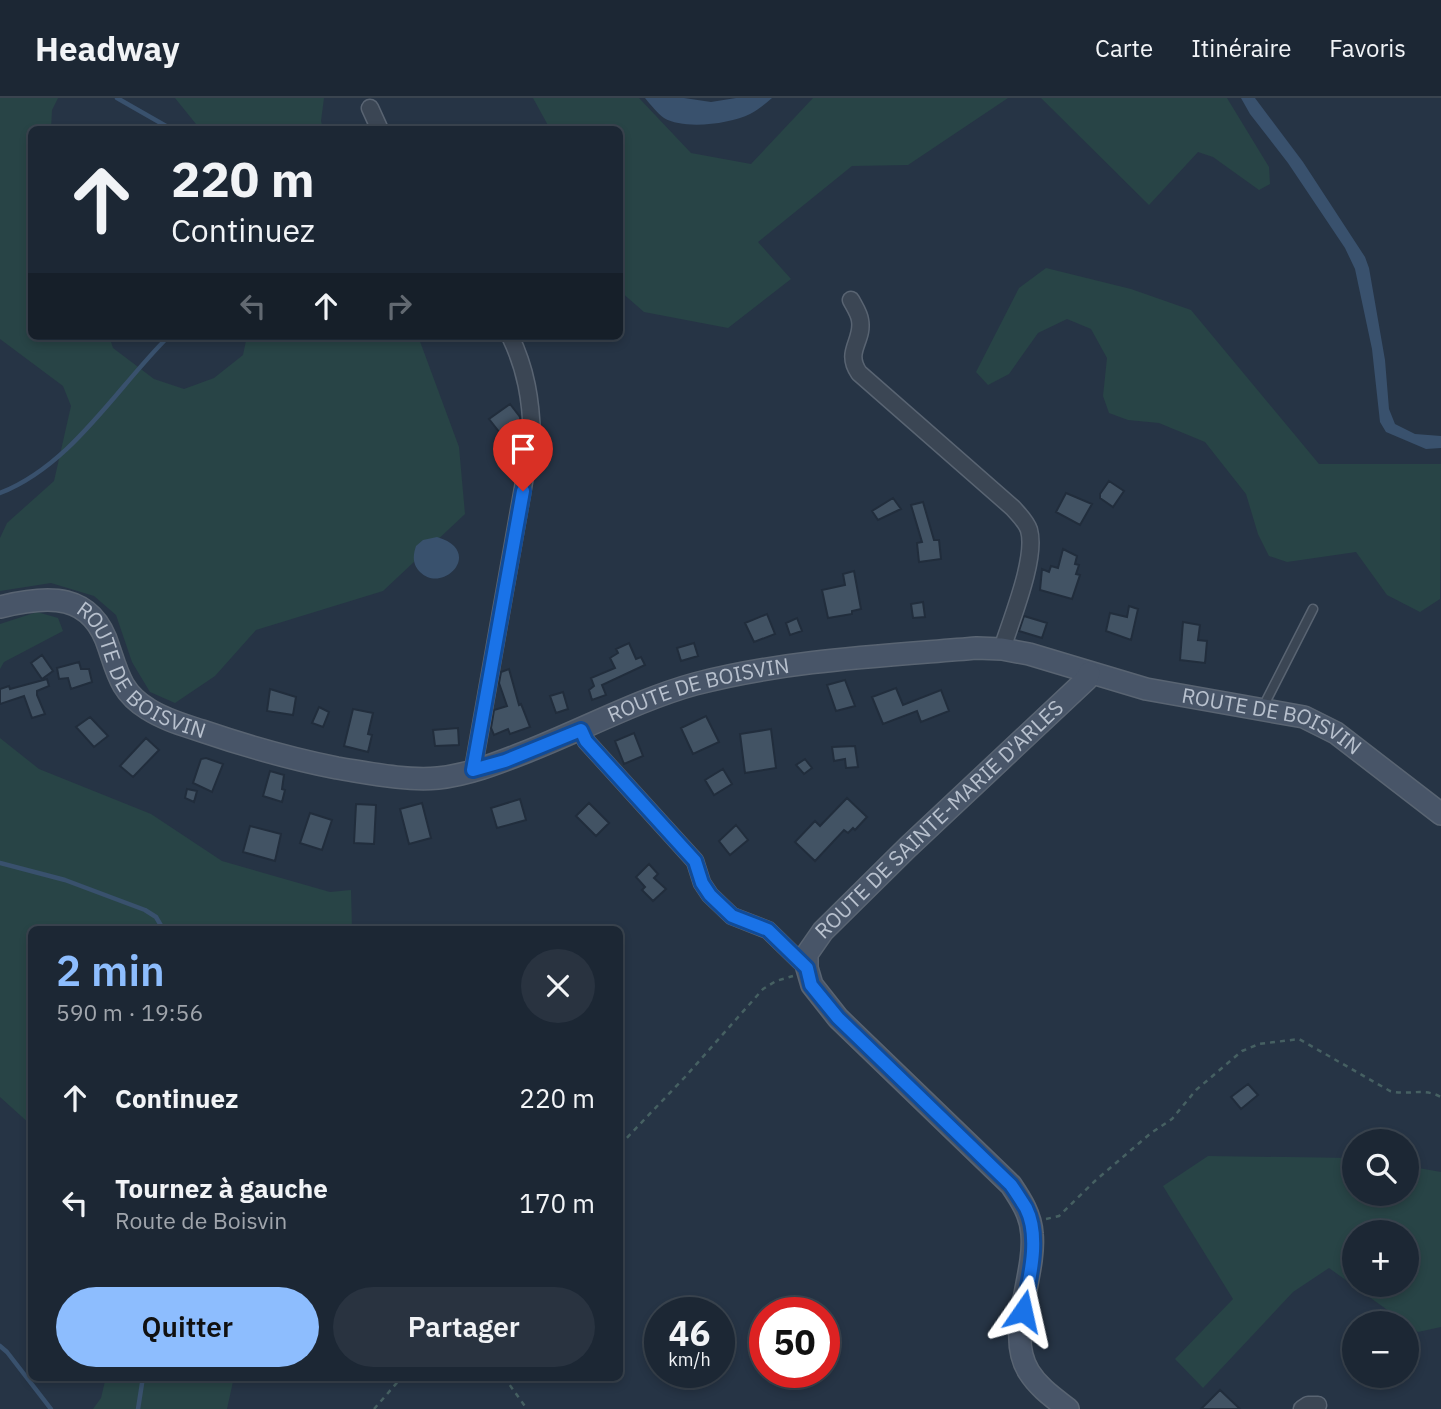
<!DOCTYPE html>
<html lang="fr">
<meta charset="utf-8">
<style>
body{margin:0;font-family:"IBM Plex Sans",sans-serif;background:#293340;color:#f1f3f6;height:100vh;display:flex;flex-direction:column;font-size:26px;white-space:nowrap}
*{box-sizing:border-box;margin:0}
p{font-size:23px;color:#a0a5ac}
.icon{flex:none;width:38px;height:38px;fill:none;stroke:currentColor;stroke-width:2;stroke-linecap:round;stroke-linejoin:round}
.map{position:relative;flex:1;overflow:hidden}
.drawer{position:absolute;left:28px;top:828px;width:595px;height:455px;display:flex;flex-direction:column;background:#1c2734;border-radius:10px;box-shadow:0 4px 10px #0003,0 0 0 2px #3a444f}
.drawer>*{flex:none}
.banner{position:absolute;left:28px;top:28px;width:595px;height:214px;border-radius:10px;box-shadow:0 4px 10px #0003,0 0 0 2px #3a444f;background:#1c2734;color:#f1f3f6;overflow:hidden}
.tools{position:absolute;left:1342px;top:1031px;display:grid;gap:14px}
.tools a{display:grid;place-items:center;width:77px;height:77px;border-radius:50%;background:#1c2734;box-shadow:0 4px 10px #0003,0 0 0 2px #3a444f;font-size:35px}
.speed{position:absolute;left:644px;top:1199px;display:flex;gap:14px;font-size:35px;font-weight:700;text-align:center}
.speed>*{display:grid;place-content:center;width:91px;height:91px;border-radius:50%;background:#1c2734;box-shadow:0 4px 10px #0003,0 0 0 2px #3a444f;line-height:1}
.speed small{font-size:18px;font-weight:400}
.speed .limit{border:10px solid #d22;background:#fff;color:#111}
.pin{position:absolute;display:grid;place-items:center;width:60px;height:60px;color:#fff;margin:-72px -30px;border-radius:50% 50% 50% 0;rotate:-45deg;box-shadow:0 0 7px #0007}
.pin .icon{rotate:45deg}
.me{position:absolute;width:77px;margin:-38px;rotate:11deg;stroke-linejoin:round;filter:drop-shadow(0 0 5px #0008)}
.turn{display:flex;align-items:center;gap:24px;height:147px;padding:0 28px;font-size:32px}
.turn .icon{width:91px;height:91px;stroke-width:2.5}
.turn b{display:block;font-size:49px;line-height:60px}
.lanes{display:flex;align-items:center;height:66px;padding:0 28px;background:#0003;justify-content:center;gap:35px;direction:ltr}
.lanes .off{opacity:.35}
.round{display:grid;place-items:center;flex:none;width:74px;height:74px;border-radius:37px;background:#293340}
.head{display:flex;align-items:center;justify-content:space-between;height:119px;padding:0 28px}
h1{font-size:42px;font-weight:600;line-height:52px;color:#8dbdfe}
.action{display:flex;gap:14px;margin-top:auto;padding:14px 28px}
.action a{flex:1;height:80px;border-radius:42px;background:#8dbdfe;color:#111;font-size:28px;font-weight:600;line-height:80px;text-align:center}
.action a+a{background:#293340;color:#f1f3f6}
ul{padding:0;list-style:none}
li{display:flex;align-items:center;gap:21px;height:105px;padding:0 28px}
li div{flex:1}
li b{display:block;font-size:26px}
li em{font-style:normal}
header{display:flex;align-items:center;gap:42px;box-sizing:border-box;height:98px;padding:0 35px;background:#1c2734;border-bottom:2px solid #3a444f}
header strong{font-size:33px}
nav{display:flex;gap:38px;margin-inline-start:auto;font-size:24px}
.map>svg:first-child{display:block}
</style>
<header>
<strong>Headway</strong>
<nav><a>Carte</a><a>Itinéraire</a><a>Favoris</a></nav>
</header>
<div class="map">
<svg width="1441" height="1311" viewBox="0 0 1441 1311">
<rect width="100%" height="100%" fill="#263445"/>
<path fill="#284446" fill-rule="evenodd" d="M0 0H58L52 12 51 31 32 32V238H109L113 250 154 281 184 291 214 280 243 257 247 238H418L459 349 465 416 383 493 256 532 215 578 175 605 150 594 132 564 116 517 94 498 51 485 0 493V440L7 425 54 383 71 308 63 288 0 241Z
M175 0H324L321 23 323 31H200Z
M533 0H639L691 55 751 66 813 0H1008L908 67 852 68 758 144 791 181 728 230 644 214 620 193V32L550 31Z
M1041 0H1227L1269 69 1270 86 1259 92 1213 59 1198 54 1149 107Z
M1046 170 1131 191 1191 212 1319 366H1441L1440 501 1420 514 1387 497 1356 454 1287 464 1269 458 1258 436 1246 396 1205 344 1159 325 1128 322 1109 315 1103 298 1107 260 1091 231 1067 221 1038 235 1009 276 988 287 976 274 1019 190Z
M37 514 58 520 63 533 4 564 0 571V526Z
M0 640 39 671 151 716 222 763 330 794 351 792 352 831H32L31 1027 0 999Z
M1208 1058 1354 1060V1096H1407V1068L1441 1074V1229L1418 1234 1329 1170 1293 1194 1203 1290 1175 1261 1233 1201 1163 1088ZM1354 1134H1407V1186H1354Z
M106 1279H234L227 1311H93L101 1300Z"/>
<path fill="#39516d" d="M645 0H684L711 4 736 0H772C765 6 758 12 750 16 730 26 684 32 664 20 657 15 651 7 645 0Z
M1241 0H1255L1303 64 1365 159 1369 170 1385 262 1389 311 1395 326 1415 336 1441 338V350L1426 351 1386 334 1380 324 1372 251 1355 171 1345 150 1288 65 1250 16Z
M437 439C485 453 443 497 420 474 412 466 413 457 416 448L423 442Z"/>
<g fill="none" stroke-linecap="round" stroke-linejoin="round">
<path stroke="#39516d" stroke-width="4.5" d="M117 0 173 32
M0 395C72 367 117 289 169 238
M0 765 65 782 145 812 156 819 163 831
M0 1248 7 1254 51 1311
M138 1311 143 1279"/>
</g>
<path fill="#425364" stroke="#212d3c" stroke-width="2" d="M510 306 520 319 521 327 504 340 489 321Z
M1109 383 1124 393 1113 409 1100 400V396Z
M1066 395 1092 406 1080 427 1056 414Z
M893 400 901 411 878 422 872 413Z
M923 404 934 442H939L941 461 919 464 917 445 922 444 911 407Z
M1063 451 1077 458 1075 466 1079 467 1076 476 1080 477 1072 501 1040 492 1042 471 1049 474 1051 468 1058 470Z
M854 473 861 511 852 513V516L828 520 822 492 845 487 843 476Z
M923 504 925 519 913 520 911 506Z
M1129 508 1138 511 1131 542 1106 533 1110 515 1127 519Z
M767 516 775 536 754 544 745 525Z
M1024 518 1047 525 1042 540 1019 533Z
M797 520 802 533 790 537 786 525Z
M1183 524 1200 527 1198 542 1207 543 1205 565 1180 562Z
M629 545 636 561 641 559 645 567 602 587 606 597 592 602 589 592 594 588 591 580 615 570 610 560 618 555 616 551Z
M694 545 698 558 681 563 677 550Z
M42 557 53 573 42 581 31 565Z
M79 564 81 571H89L92 584 71 591 68 580 59 581 57 570Z
M509 571 519 607 521 606 530 629 510 636 508 631 494 637 491 630 494 612 507 608 499 585 501 574Z
M47 581 49 588 37 593V597L45 616 32 620 24 598 0 606V591L9 588 10 591Z
M845 582 855 608 836 613 827 587Z
M896 590 903 607 941 592 949 613 921 624 917 613 883 626 872 599Z
M270 591 296 599 293 617 267 613Z
M563 594 568 611 556 615 550 598Z
M319 609 329 614 323 629 312 625Z
M353 611 373 615 368 636 372 637 368 654 344 648Z
M706 618 719 644 693 656 681 630Z
M90 619 108 638 94 649 76 629Z
M458 630 459 647 435 648 433 632Z
M771 631 776 670 745 675 740 636Z
M634 635 643 658 624 666 615 643Z
M146 640 159 652 133 679 120 668Z
M855 648 858 669 846 670 845 661 834 663 832 649Z
M206 660 223 666 212 694 193 685 201 661Z
M805 661 812 670 804 676 796 667Z
M723 671 732 686 714 697 705 682Z
M270 673 284 677 282 691 285 692 282 704 263 698Z
M187 691 197 693 194 704 185 700Z
M847 700 867 719 855 732 853 730 848 735 844 732 815 763 795 744 815 723 820 728Z
M520 701 526 722 497 730 491 710Z
M422 705 431 740 409 746 400 711Z
M589 705 609 725 596 738 576 718Z
M356 706 376 707 374 746 354 745Z
M310 715 332 722 322 752 300 745Z
M736 727 748 742 730 757 719 743Z
M250 728 281 736 275 763 243 754Z
M649 766 658 776 654 780 666 791 653 803 642 792 645 789 636 779Z
M1248 986 1258 997 1241 1011 1231 999Z
M1220 1292 1240 1311H1201Z"/>
<g fill="none" stroke-linecap="round" stroke-linejoin="round">
<defs>
<path id="lane" d="M1263 609 1313 511"/>
<path id="street" d="M370 10 380 32
M851 202C854 208 859 215 860 222 864 243 844 253 859 275L1013 410C1019 417 1026 423 1029 432 1037 460 1011 522 1002 551
M581 632 586 643 695 763 702 785 710 797 732 818 768 832 807 870
M473 672 532 339C531 302 526 271 510 238
M1302 1311 1308 1307H1318"/>
<g id="secondary">
<path id="s1" d="M0 509C48 497 92 494 109 550 118 577 122 595 148 611 165 622 184 627 202 633 246 648 291 661 337 670 369 675 406 683 438 680 468 677 498 665 526 654 580 633 640 601 695 586 787 562 882 558 977 550L1002 551 1029 556 1146 591 1304 619 1336 635 1441 716"/>
<path id="s2" d="M1068 1311C1054 1300 1039 1290 1029 1274 1005 1237 1036 1178 1032 1136 1031 1117 1021 1102 1011 1087L838 920 812 887 807 870V856L823 833 908 749 1087 581 1089 575"/>
</g>
</defs>
<use href="#lane" stroke="#596472" stroke-width="11"/>
<use href="#street" stroke="#596472" stroke-width="19"/>
<use href="#secondary" stroke="#596472" stroke-width="24"/>
<path stroke="#466062" stroke-width="2.5" stroke-dasharray="5 5" stroke-linecap="butt" d="M620 1047 685 979 763 891 776 883 793 878
M1046 1121 1059 1118 1096 1082 1151 1035 1172 1021 1196 992 1242 953 1259 946 1299 941 1390 993C1410 998 1422 989 1441 999
M504 1279 527 1311
M374 1311 402 1279"/>
<use href="#lane" stroke="#3b4654" stroke-width="8"/>
<use href="#street" stroke="#3b4654" stroke-width="16"/>
<use href="#secondary" stroke="#485568" stroke-width="21"/>
</g>
<g fill="none" stroke-linecap="round" stroke-linejoin="round">
<defs>
<path id="route" d="M523 393 473 672 505 663 581 632 586 643 695 763 702 785 710 797 732 818 768 832 807 870 811 887 838 920 1011 1087C1016 1094 1021 1102 1026 1110 1041 1140 1029 1182 1023 1213"/>
</defs>
<use href="#route" stroke="#114b97" stroke-width="18"/>
<use href="#route" stroke="#1a73e8" stroke-width="12"/>
</g>
<g text-anchor="middle" stroke-width="7" stroke-linejoin="round" paint-order="stroke">
<g font-size="21" fill="#b8c1ce" stroke="#1f2b3a">
<text dy="7" stroke="none"><textPath href="#s1" startOffset="175">ROUTE DE BOISVIN</textPath></text>
<text dy="7" stroke="none"><textPath href="#s1" startOffset="784">ROUTE DE BOISVIN</textPath></text>
<text dy="7" stroke="none"><textPath href="#s1" startOffset="1372">ROUTE DE BOISVIN</textPath></text>
<text dy="7" stroke="none"><textPath href="#s2" startOffset="752">ROUTE DE SAINTE-MARIE D'ARLES</textPath></text>
</g>
</g>
</svg>
<div class="tools">
<a><svg class="icon" aria-label="search" viewBox="0 0 24 24"><circle cx="10" cy="10" r="6"/><path d="M15 15l6 6"/></svg></a>
<a>+</a>
<a>−</a>
</div>
<div class="speed"><div>46<small>km/h</small></div><div class="limit">50</div></div>
<div class="pin" style="left:523px;top:393px;background:#d93025"><svg class="icon" aria-label="arrive" viewBox="0 0 24 24"><path d="M6 21V4h12l-3 4 3 4H6"/></svg></div>
<svg class="me" style="left:1023px;top:1213px" viewBox="-20 -20 40 40"><path d="M0-17L14 15 0 8-14 15z" fill="#1a73e8" stroke="#fff" stroke-width="4"/></svg>
<div class="banner">
<div class="turn"><svg class="icon" aria-label="ahead" viewBox="0 0 24 24"><path d="M12 20V5M6 11l6-6 6 6"/></svg><div><b>220 m</b>Continuez</div></div>
<div class="lanes"><svg class="icon off" aria-label="left" viewBox="0 0 24 24"><path d="M17 20v-9H6M10 6l-5 5 5 5"/></svg><svg class="icon" aria-label="ahead" viewBox="0 0 24 24"><path d="M12 20V5M6 11l6-6 6 6"/></svg><svg class="icon off" aria-label="right" viewBox="0 0 24 24"><path d="M7 20v-9h11M14 6l5 5-5 5"/></svg></div>
</div>
<section class="drawer">
<div class="head"><div><h1>2 min</h1><p>590 m · 19:56</p></div><a class="round"><svg class="icon" aria-label="close" viewBox="0 0 24 24"><path d="M6 6l12 12M18 6L6 18"/></svg></a></div>
<ul>
<li><svg class="icon" aria-label="ahead" viewBox="0 0 24 24"><path d="M12 20V5M6 11l6-6 6 6"/></svg><div><b>Continuez</b></div><em>220 m</em></li>
<li><svg class="icon" aria-label="left" viewBox="0 0 24 24"><path d="M17 20v-9H6M10 6l-5 5 5 5"/></svg><div><b>Tournez à gauche</b><p>Route de Boisvin</p></div><em>170 m</em></li>
</ul>
<div class="action"><a>Quitter</a><a>Partager</a></div>
</section>
</div>
